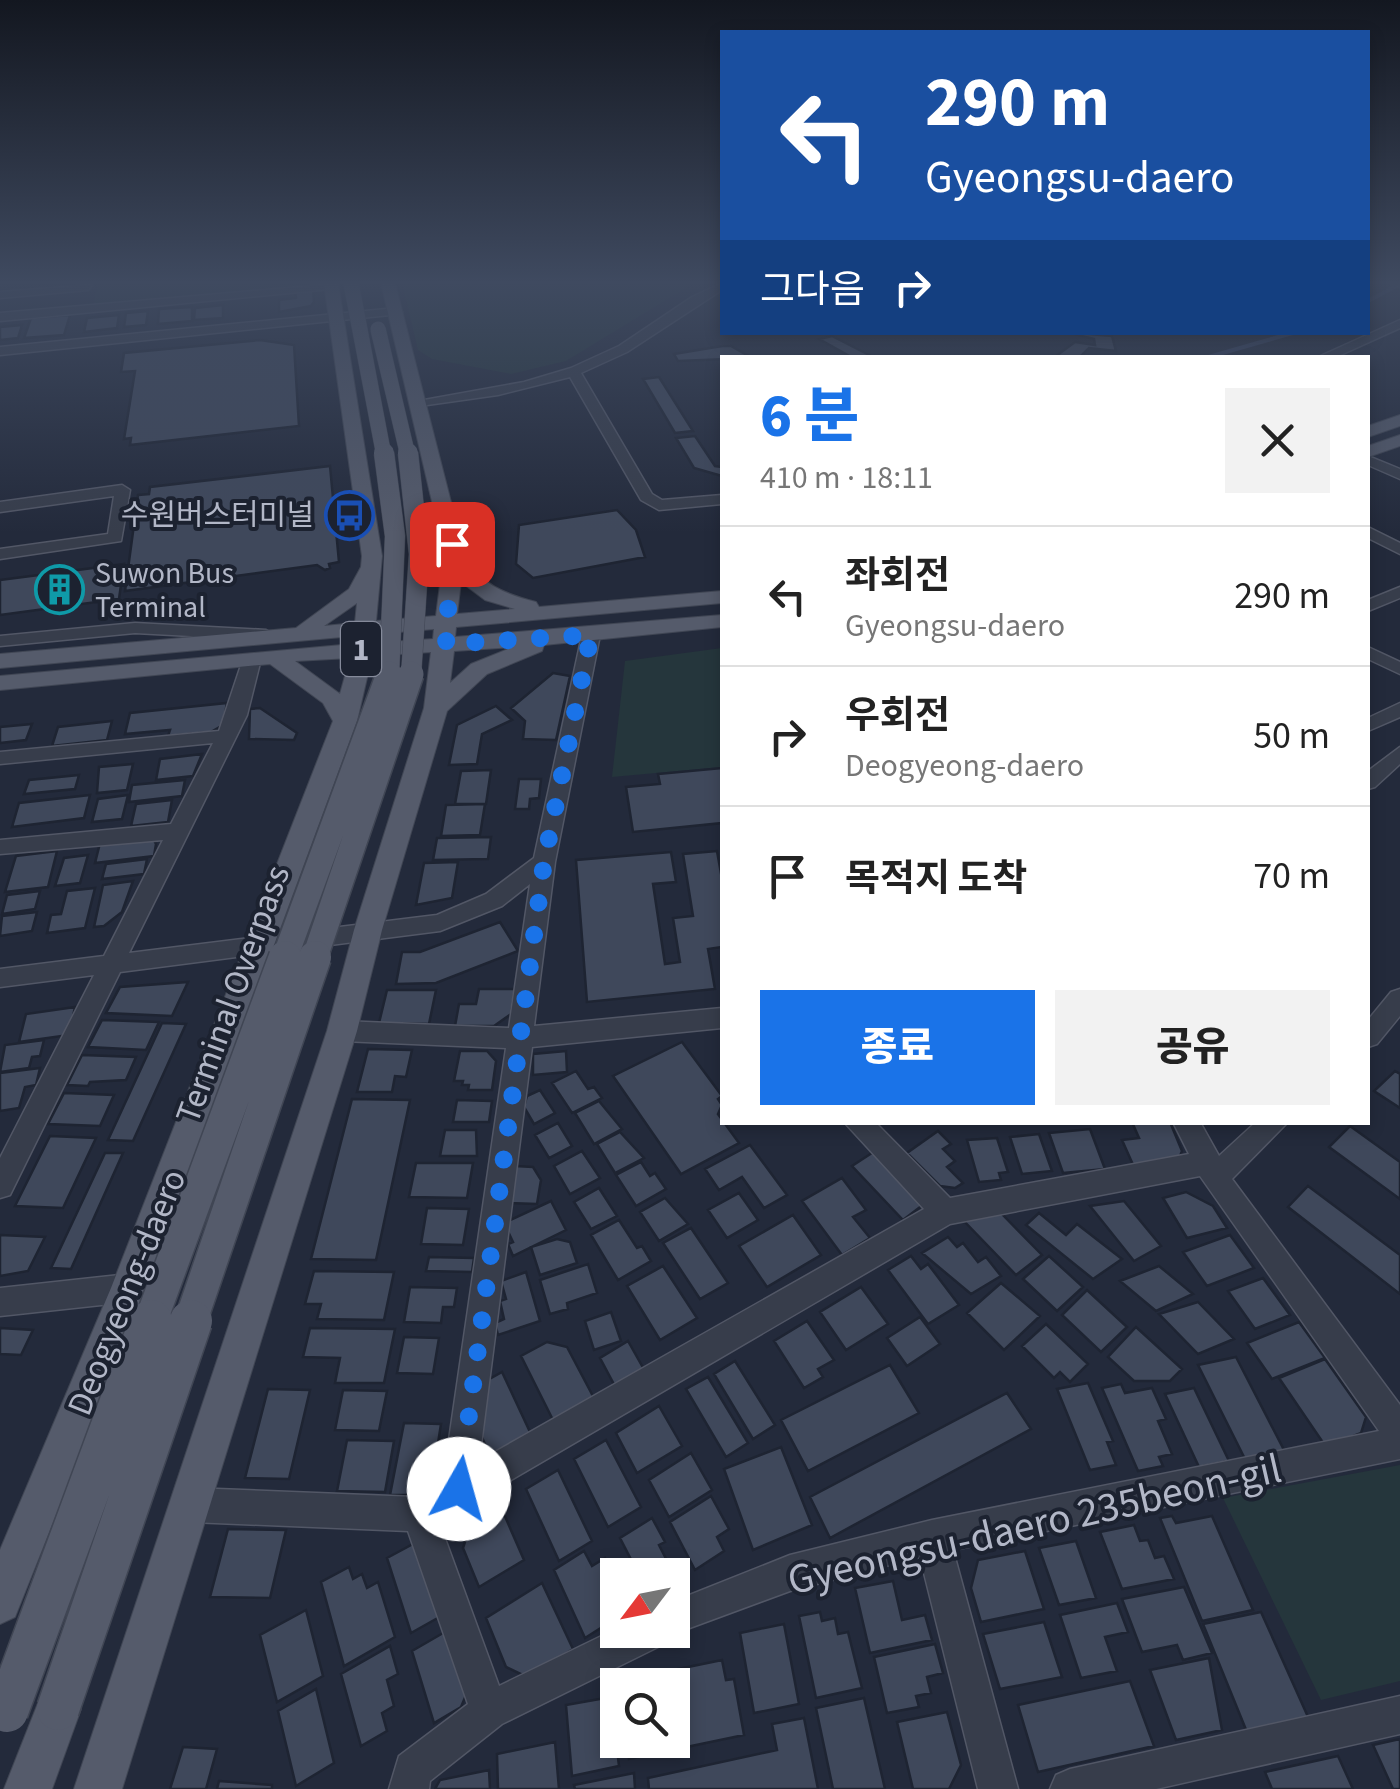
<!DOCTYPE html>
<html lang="ko">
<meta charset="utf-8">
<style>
body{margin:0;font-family:"Source Sans 3","Noto Sans KR",sans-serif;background:#f2f2f2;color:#222;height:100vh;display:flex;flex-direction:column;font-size:38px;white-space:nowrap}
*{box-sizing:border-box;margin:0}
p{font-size:32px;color:#767676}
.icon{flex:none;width:55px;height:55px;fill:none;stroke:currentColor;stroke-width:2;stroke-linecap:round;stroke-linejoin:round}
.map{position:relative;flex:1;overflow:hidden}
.drawer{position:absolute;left:720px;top:355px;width:650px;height:770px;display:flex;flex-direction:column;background:#fff;border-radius:0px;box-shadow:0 5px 15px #0003}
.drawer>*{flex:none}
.top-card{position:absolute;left:720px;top:30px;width:650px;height:305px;border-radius:0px;box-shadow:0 5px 15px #0003;background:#1a4fa0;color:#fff;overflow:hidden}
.needle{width:65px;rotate:238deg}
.controls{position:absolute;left:600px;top:1558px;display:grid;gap:20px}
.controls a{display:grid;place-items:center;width:90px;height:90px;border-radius:0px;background:#fff;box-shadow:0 5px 15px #0003;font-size:50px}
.pin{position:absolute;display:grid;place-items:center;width:85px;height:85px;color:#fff;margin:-42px;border-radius:20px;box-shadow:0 5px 15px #0006}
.me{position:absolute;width:110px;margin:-55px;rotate:7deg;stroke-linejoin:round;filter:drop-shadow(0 0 8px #0008)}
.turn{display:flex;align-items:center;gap:35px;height:210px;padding:0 40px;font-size:45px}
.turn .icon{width:130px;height:130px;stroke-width:2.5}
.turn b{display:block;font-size:70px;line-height:85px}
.then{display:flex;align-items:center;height:95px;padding:0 40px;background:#0003;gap:20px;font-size:38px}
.round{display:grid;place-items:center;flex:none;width:105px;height:105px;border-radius:0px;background:#f2f2f2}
.overview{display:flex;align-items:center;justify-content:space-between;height:170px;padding:0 40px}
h1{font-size:60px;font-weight:800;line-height:75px;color:#1a73e8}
.button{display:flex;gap:20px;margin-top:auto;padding:20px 40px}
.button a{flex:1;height:115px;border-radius:0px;background:#1a73e8;color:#fff;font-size:40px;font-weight:800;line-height:115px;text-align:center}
.button a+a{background:#f2f2f2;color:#222}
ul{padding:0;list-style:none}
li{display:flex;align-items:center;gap:30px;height:140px;padding:0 40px;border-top:2px solid #e0e0e0}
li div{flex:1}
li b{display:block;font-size:38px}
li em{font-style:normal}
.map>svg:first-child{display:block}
</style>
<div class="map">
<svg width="1400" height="1789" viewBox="0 0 1400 1789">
<rect width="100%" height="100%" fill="#232a3b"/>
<path fill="#25363c" d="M97 283H318L94 306Z
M402 283H694L566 361 511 374 432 359 418 350Z
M722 648V767L612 777 625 661Z
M1400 1465V1681L1321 1700 1223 1498Z"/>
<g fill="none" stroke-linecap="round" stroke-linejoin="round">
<path stroke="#394564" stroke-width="4" d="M1368 301 1400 284
M1205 358 1296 332"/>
</g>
<path fill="#3f485b" stroke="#1e2432" stroke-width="2.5" d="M313 289 314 302 311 306 279 312V300L296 298 295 291Z
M223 305V318L194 320 195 308Z
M192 307V321L158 324 159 309Z
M148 311 146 325 124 327 126 313Z
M70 315 64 335 24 338 31 318Z
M119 315 117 328 84 332 87 318Z
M22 325 18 338 0 340V327Z
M1066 332 1112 336 1116 351 1089 348 1079 358 1056 356 1075 342 1095 345 1094 339Z
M832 336 875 358H853L819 339Z
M260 340 294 345 299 426 130 445 131 438 124 439 135 371 121 372 124 353Z
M722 346H731L752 358 678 361 674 354Z
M659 377 693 431 675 433 643 379Z
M695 436 715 466 722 467V476L694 468 676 438Z
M330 466 339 562 329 564 330 568 325 570 317 565 125 591 138 495 149 494 150 487Z
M617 510 636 530 645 557 533 578 516 564 519 525Z
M124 564 119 599 0 615V580Z
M553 673 570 676 556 740 523 739 525 721 511 708Z
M227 703 223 725 211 732 168 736 170 730 125 734 130 713Z
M496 706 512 720 482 734 477 764 449 765 457 725Z
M260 708 297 733 294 740 249 739 250 709Z
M112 721 107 740 52 746 58 727Z
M32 724 26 740 0 743V727Z
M202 754 193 776 156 780 160 759Z
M133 764 127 790 97 793 99 767Z
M722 768V823L633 832 626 787 660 784 658 774Z
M491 770 486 804H455L461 771Z
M79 775 75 789 24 794 29 780Z
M519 779H541L539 798 530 799 529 809H515Z
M185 780 182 796 129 802 132 785Z
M90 795 84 818 12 827 19 803Z
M128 795 122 819 92 822 98 799Z
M172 800 168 822 131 826 136 804Z
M485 804 480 835 441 836 446 805Z
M152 837 156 844 154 856 95 863 100 843Z
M491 837 488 859 433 860 437 838Z
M57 851 48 887 5 892 16 856Z
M717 851 722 879V947L708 949 715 989 587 1002 576 860 671 852 676 882 653 884 665 964 680 962 673 918 693 916 683 854Z
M88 855 80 883 55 886 64 858Z
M147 859 144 874 102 879 106 864Z
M458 862 452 898 416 905 424 863Z
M133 881 122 912 104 926 94 927 103 885Z
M95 888 85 928 47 933 51 915 61 914 67 891Z
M40 891 35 909 2 914 7 895Z
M37 912 32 931 0 936 2 916Z
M500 922 518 951 436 983 396 984 402 952H420Z
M188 982 172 1016 106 1013 120 987Z
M479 989H515L511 1014 494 1026H455L459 1004H476Z
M387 990H436L429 1024 379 1023Z
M75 1007 69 1035 19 1042 26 1014Z
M102 1020 159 1022 146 1050 88 1047Z
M162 1023 186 1024 133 1141 108 1140Z
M44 1040 40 1056 32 1057 29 1068 0 1072 5 1045Z
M682 1042 722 1096 718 1099 722 1105 718 1114 739 1143 681 1174 613 1076Z
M368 1049 412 1050 406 1077 395 1076 392 1092H357Z
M460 1051H487L496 1061 492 1090H468L469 1085H462L463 1081H454Z
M566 1051 567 1072 533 1075V1054Z
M82 1055 136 1057 126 1080 90 1082 88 1086 67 1085Z
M40 1068 36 1085 25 1087 19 1108 0 1111V1073Z
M576 1071 588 1089 594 1087 602 1098 572 1113 552 1083Z
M1395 1071 1400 1074V1108L1374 1091Z
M540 1090 555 1113 534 1124 524 1107 527 1096Z
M64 1093 114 1095 100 1126 48 1124Z
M352 1099 410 1100 376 1260 311 1259Z
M457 1100 492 1101 489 1122H453Z
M599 1101 622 1129 594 1144 575 1113Z
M1132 1122H1170L1182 1151 1177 1164 1134 1167 1122 1140 1139 1138Z
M558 1123 572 1146 549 1158 535 1135Z
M1350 1126 1400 1162V1199L1329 1147Z
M1090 1129 1105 1169 1063 1173 1049 1133Z
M445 1130H476L477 1156H440Z
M938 1131 951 1144 943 1149 955 1161 947 1167 963 1183 955 1188 940 1186 907 1153Z
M620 1132 644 1158 615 1173 597 1144Z
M1039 1134 1052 1171 1022 1174 1010 1137Z
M50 1136 96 1138 63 1208 15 1206Z
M997 1138 1008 1172 999 1173 1001 1180 979 1182 967 1140Z
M750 1145 787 1195 764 1208 742 1177 719 1190 705 1169Z
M878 1149 928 1201 903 1220 852 1166Z
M582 1151 600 1178 570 1194 554 1166Z
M105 1153H123L71 1269 51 1268Z
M641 1162 650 1176 655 1173 666 1189 636 1206 616 1175Z
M416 1163H473L467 1198 409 1197Z
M515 1166 533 1167 541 1180 537 1204 509 1203Z
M842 1178 866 1210 853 1217 870 1238 842 1255 802 1201Z
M1308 1186 1400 1255V1294L1288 1207Z
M599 1188 617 1216 591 1229 574 1202Z
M1186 1192 1213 1206 1227 1228 1187 1238 1163 1198Z
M739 1193 758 1220 727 1238 708 1210Z
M665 1198 688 1224 659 1241 640 1212Z
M551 1201 566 1230 513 1256 508 1244 513 1242 504 1223Z
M1124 1201 1161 1246 1134 1261 1090 1206Z
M427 1208 469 1209 463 1245 421 1244Z
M997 1209 1042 1255 1016 1275 962 1219Z
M1039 1213 1066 1235 1077 1224 1122 1259 1093 1279 1026 1225Z
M793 1215 821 1255 767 1287 739 1246Z
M619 1220 637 1248 642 1246 651 1261 618 1280 591 1235Z
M691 1228 728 1283 700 1299 663 1243Z
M0 1235 45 1237 28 1271 0 1276Z
M1230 1235 1254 1268 1207 1286 1183 1252Z
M948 1237 957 1247 963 1243 978 1262 986 1257 1001 1276 971 1294 922 1253Z
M557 1239 570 1242 577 1263 540 1275 531 1247Z
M911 1256 921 1269 928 1264 959 1305 928 1324 888 1270Z
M1049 1256 1083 1287 1057 1311 1023 1279Z
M429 1257 474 1258 472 1272 426 1271Z
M588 1264 597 1293 567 1303 568 1309 550 1314 540 1280Z
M663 1266 697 1318 660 1340 627 1286Z
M1159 1266 1193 1294 1156 1311 1120 1281Z
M314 1271 394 1272 384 1320 317 1319 321 1304H305Z
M526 1272 540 1321 498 1335 495 1323 504 1319 500 1301 506 1299 501 1281Z
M1263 1278 1290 1315 1255 1329 1228 1291Z
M1001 1283 1040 1316 1004 1350 967 1313Z
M410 1287 457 1288 454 1307H443L441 1323 404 1322Z
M861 1287 888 1324 846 1350 820 1312Z
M1087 1290 1127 1327 1101 1352 1062 1315Z
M1198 1302 1234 1339 1198 1354 1159 1314Z
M611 1312 621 1341 594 1350 585 1321Z
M920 1317 940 1344 907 1366 887 1338Z
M807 1321 834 1360 818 1369 823 1377 804 1388 774 1341Z
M1299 1322 1325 1358 1272 1379 1247 1343Z
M1046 1324 1088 1364 1070 1382 1060 1372 1054 1378 1022 1346Z
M1136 1327 1182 1369 1170 1381H1134L1108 1357Z
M0 1328 33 1330 21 1355 0 1354Z
M310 1328 395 1329 384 1383H335L340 1358 303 1357Z
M404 1337 439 1338 433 1374 397 1373Z
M628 1341 646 1373 617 1390 600 1358Z
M547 1342 567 1347 595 1400 555 1424 521 1356Z
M1236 1357 1284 1450 1245 1459 1198 1365Z
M1325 1359 1366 1417 1361 1433 1326 1447 1279 1378Z
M735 1361 775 1425 753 1439 714 1374Z
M890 1365 919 1413 808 1471 781 1420Z
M502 1372 530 1432 490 1456 472 1414 477 1386Z
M708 1377 748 1443 726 1457 686 1389Z
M1088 1383 1113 1441 1107 1442 1116 1465 1090 1470 1057 1389Z
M1121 1384 1125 1393 1152 1388 1166 1419 1158 1421 1172 1454 1159 1457 1163 1466 1138 1471 1102 1388Z
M1194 1388 1229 1461 1199 1467 1165 1394Z
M268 1389 310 1390 289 1479 245 1478Z
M343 1390 387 1391 379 1431 335 1430Z
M1007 1393 1031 1429 830 1538 810 1497Z
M659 1406 682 1446 637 1473 616 1433Z
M404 1423 441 1424 432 1482 415 1495H390Z
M347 1440 394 1441 385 1492 337 1491Z
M606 1440 641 1507 608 1527 574 1459Z
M781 1447 812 1525 753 1550 724 1469Z
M691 1453 712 1490 669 1517 649 1480Z
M558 1470 592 1541 559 1561 526 1489Z
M711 1496 729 1529 717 1537 724 1551 695 1570 670 1522Z
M497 1498 524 1560 479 1587 463 1548 475 1511Z
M1172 1516 1176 1523 1212 1516 1253 1610 1202 1621 1160 1518Z
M652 1518 665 1542 659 1545 681 1588 672 1593V1575H639L620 1538Z
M1134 1525 1140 1541 1148 1540 1155 1558 1164 1556 1174 1579 1122 1589 1100 1532Z
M228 1529 286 1530 270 1598 210 1597Z
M1076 1541 1096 1598 1059 1605 1039 1548Z
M413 1544 419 1562 424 1560 443 1615 411 1633 387 1558Z
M584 1551 592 1566 605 1558 618 1577V1617L585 1638 554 1570Z
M1025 1551 1044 1609 981 1622 971 1588 978 1560Z
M349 1567 353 1579 362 1574 367 1588 378 1582 395 1637 344 1666 321 1582Z
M893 1581 902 1620 925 1615 932 1640 870 1653 855 1588Z
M542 1583 573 1649 529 1678 506 1667 486 1618Z
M1184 1587 1212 1653 1183 1660 1177 1645 1142 1652 1122 1599Z
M1117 1603 1128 1632 1105 1637 1117 1671 1081 1678 1060 1615Z
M306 1610 323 1676 277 1702 260 1635Z
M820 1612 822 1621 835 1618 838 1634 848 1632 862 1688 816 1698 799 1616Z
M1261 1612 1313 1728 1251 1742 1203 1624Z
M1044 1622 1062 1677 1000 1689 983 1634Z
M784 1624 799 1704 754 1713 740 1633Z
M450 1629 469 1688 461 1707 434 1723 412 1651Z
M935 1644 943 1673 927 1677 931 1693 916 1696 919 1707 887 1713 874 1657Z
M390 1646 398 1674 387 1680 394 1706 382 1713 387 1731 361 1746 341 1674Z
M1209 1658 1222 1730 1176 1740 1150 1670Z
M722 1660 726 1680 734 1679 744 1735 629 1759 627 1740H672V1685H621L620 1681Z
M1130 1681 1154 1746 1038 1772 1018 1705Z
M316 1689 334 1763 296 1786 278 1711Z
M611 1697 619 1766 572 1776 566 1705Z
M864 1698 885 1789H833L816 1708Z
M947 1712 961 1765 949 1789H913L897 1722Z
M804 1718 818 1789H649L648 1778 777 1750 772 1724Z
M1400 1739V1789H1393L1373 1745Z
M555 1742 559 1789H498L497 1754Z
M183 1747 217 1749 206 1789H170Z
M1338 1756 1353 1789H1272L1265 1772Z
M489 1770 490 1789H435L440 1780Z
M634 1773 635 1789H575L574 1785Z
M219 1781 272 1785V1789H217Z"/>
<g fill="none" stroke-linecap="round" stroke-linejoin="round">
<defs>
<path id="minor" d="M722 283V290L627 352 581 373 652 494 662 500 722 495V504L659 510 641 500 570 377 498 395 420 406 413 402 524 382 571 368 619 346 692 297Z
M1391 283H1400V287Z
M335 284 331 289 0 321V313Z
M92 285 88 290 0 298V292Z
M396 308 402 312 400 314 0 355V347Z
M1400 320V328L1334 358H1316Z
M1368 456 1400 469V479L1368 465Z
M122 485 130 490 121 541 0 559V549L108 534 114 496 0 512V502Z
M1368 527 1400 543V554L1368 538Z
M1400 587V598L1368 611V600Z
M135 623 266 630 275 635 266 640 135 633 0 646V636Z
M591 630 600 635 555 862 534 1026 722 1008V1028L532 1047 479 1461 924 1209 844 1122H875L950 1198 1189 1154 1173 1122H1200L1219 1156 1256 1122H1288L1232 1179 1400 1405V1459L953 1550 1018 1789H978L920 1557 790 1591 668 1636 666 1643 502 1724 430 1781 429 1789H389L399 1756 468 1704 408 1531 191 1522 179 1517 174 1505 179 1493 191 1488 416 1497 443 1481 506 1048 342 1041 333 1038 329 1031 333 1024 342 1021 509 1028 530 884 502 906 440 931 120 972 10 1195 0 1198V1158L94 975 0 987V969L104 956 163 840 0 854V840L171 824 213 743 0 764V752L219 731 243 659 246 655H258L261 659 247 715 129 953 437 915 486 894 534 858 582 635ZM1200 1176 1379 1431 932 1520 790 1555 672 1602V1630L618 1628 499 1686 439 1522 950 1224Z
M1368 647 1400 662V674L1368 659Z
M1400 703V717L1368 731V718Z
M1400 747V764L1375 787 1368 789V771Z
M1400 989V1016L1377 1044 1368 1047V1020L1391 992Z
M129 1274 140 1278 144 1288 140 1298 129 1302 0 1316V1288Z
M1400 1696V1734L1156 1789H1050L1056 1775 1070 1769Z"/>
<path id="major" d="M324 283H338L382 556 376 621 436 616 444 553 381 283H395L464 553C480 585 503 593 536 602L539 607 722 591V603L456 627 455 637 722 615V627L544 645 542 651 487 674 447 711 382 930 357 1031 122 1789H74L327 1031 354 930 424 708 431 652 372 656 357 721 147 1288 15 1617 0 1624V1550L111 1288 333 721 323 703 270 664 0 690V676L353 644V636L0 668V654L296 628 349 589 361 567 362 556ZM461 582 485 600 515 609 457 614ZM357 603 355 623 324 626ZM434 629 433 639 375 643V634ZM513 647 471 664 450 683 454 651ZM350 658 340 694 295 661Z
M1400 415V426L1368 437V426Z
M1400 435V446L1368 457V446Z
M58 1686 74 1693 81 1709 52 1789H4L42 1693Z"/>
</defs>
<use href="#minor" stroke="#525766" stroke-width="3"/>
<use href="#major" stroke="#404654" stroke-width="2"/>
<use href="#minor" fill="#373d4b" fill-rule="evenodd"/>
<use href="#major" fill="#555b6b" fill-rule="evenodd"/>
<defs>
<path id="major-bridge-far4" d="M351 283 384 456
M378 329 408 456"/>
<path id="major-bridge-far3" d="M384 453 395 536 389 676
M408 453 419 554 411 676"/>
<path id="major-bridge-far2" d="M284 960 389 674
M314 960 411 674"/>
<path id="major-bridge-far1" d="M150 1323 285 957
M190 1323 315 957"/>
<path id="major-bridge" d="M58 1709 191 1321
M7 1711 151 1321"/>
</defs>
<use href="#major-bridge-far4" stroke="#404654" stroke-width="16" stroke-linecap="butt"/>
<use href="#major-bridge-far3" stroke="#404654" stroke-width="21" stroke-linecap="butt"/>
<use href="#major-bridge-far2" stroke="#404654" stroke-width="28" stroke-linecap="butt"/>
<use href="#major-bridge-far1" stroke="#404654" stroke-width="35" stroke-linecap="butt"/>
<use href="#major-bridge" stroke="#404654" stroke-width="45" stroke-linecap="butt"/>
<use href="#major-bridge-far4" stroke="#555b6b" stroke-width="15"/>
<use href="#major-bridge-far3" stroke="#555b6b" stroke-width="20"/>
<use href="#major-bridge-far2" stroke="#555b6b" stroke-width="25"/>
<use href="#major-bridge-far1" stroke="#555b6b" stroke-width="32"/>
<use href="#major-bridge" stroke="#555b6b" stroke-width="42"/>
</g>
<linearGradient id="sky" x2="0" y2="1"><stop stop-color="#131720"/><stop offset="0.53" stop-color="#3f4a60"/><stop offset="1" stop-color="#3f4a60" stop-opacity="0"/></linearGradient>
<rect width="1400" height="533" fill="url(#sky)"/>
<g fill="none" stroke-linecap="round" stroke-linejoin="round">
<path stroke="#1a73e8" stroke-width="18" stroke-dasharray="0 32.4" d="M452 544 446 644 591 635 544 862 459 1489"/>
</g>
<defs>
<symbol id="bus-ring" viewBox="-11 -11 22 22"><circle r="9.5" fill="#1c2230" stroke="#1a4fb4" stroke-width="1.5"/><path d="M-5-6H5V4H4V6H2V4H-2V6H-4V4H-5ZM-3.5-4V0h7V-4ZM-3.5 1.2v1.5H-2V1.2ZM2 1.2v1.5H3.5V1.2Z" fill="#1a4fb4"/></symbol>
<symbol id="building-ring" viewBox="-11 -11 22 22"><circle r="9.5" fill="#1c2230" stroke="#0f9aa8" stroke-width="1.5"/><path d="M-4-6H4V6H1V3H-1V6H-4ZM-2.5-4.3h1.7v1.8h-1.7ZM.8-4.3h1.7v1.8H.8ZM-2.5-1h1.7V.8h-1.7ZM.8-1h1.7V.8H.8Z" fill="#0f9aa8"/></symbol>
</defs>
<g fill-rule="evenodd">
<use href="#bus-ring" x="322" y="488" width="55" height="55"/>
<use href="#building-ring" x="32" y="562" width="55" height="55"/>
</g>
<g text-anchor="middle" stroke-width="8" stroke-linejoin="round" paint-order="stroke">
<g font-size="30" fill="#b2b7c7" stroke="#1c2230" text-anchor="end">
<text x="314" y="525">수원버스터미널</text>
<text x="95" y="583" text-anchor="start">Suwon Bus<tspan x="95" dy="34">Terminal</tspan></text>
</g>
<rect fill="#1c2230" stroke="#858a9a" stroke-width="2.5" x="341" y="622" width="40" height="54" rx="8"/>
<g font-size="32" font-weight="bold" fill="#b2b7c7">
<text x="361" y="660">1</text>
</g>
<g font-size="35" fill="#b2b7c7" stroke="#1c2230">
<text transform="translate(232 994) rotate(-70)" y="12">Terminal Overpass</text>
<text transform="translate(126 1292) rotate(-68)" y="12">Deogyeong-daero</text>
</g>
<g font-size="42" fill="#b2b7c7" stroke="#1c2230">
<text transform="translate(1034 1523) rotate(-13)" y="15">Gyeongsu-daero 235beon-gil</text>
</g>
</g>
</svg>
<div class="controls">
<a><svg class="needle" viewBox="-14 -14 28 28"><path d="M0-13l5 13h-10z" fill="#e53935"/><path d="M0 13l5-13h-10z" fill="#767676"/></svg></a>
<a><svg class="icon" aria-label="search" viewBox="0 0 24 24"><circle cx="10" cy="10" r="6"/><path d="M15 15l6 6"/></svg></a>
</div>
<div class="pin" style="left:452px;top:544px;background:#d93025"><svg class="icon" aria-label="arrive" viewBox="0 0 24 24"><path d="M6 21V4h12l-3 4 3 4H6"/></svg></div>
<svg class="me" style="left:459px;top:1489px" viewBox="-20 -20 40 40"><circle r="19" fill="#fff"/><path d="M0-13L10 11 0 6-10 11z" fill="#1a73e8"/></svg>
<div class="top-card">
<div class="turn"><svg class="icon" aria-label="left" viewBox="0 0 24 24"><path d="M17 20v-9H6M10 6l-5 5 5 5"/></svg><div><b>290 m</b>Gyeongsu-daero</div></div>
<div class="then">그다음<svg class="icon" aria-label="right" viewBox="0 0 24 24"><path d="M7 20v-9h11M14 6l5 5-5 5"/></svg></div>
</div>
<section class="drawer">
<div class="overview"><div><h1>6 분</h1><p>410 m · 18:11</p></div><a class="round"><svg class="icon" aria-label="close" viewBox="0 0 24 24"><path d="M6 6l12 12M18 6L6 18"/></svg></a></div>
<ul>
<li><svg class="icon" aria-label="left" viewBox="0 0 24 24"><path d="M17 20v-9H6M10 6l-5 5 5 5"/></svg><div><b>좌회전</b><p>Gyeongsu-daero</p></div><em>290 m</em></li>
<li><svg class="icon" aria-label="right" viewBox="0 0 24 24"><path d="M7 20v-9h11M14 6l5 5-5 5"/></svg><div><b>우회전</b><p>Deogyeong-daero</p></div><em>50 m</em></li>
<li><svg class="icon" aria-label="arrive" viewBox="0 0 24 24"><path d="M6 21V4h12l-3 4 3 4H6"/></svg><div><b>목적지 도착</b></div><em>70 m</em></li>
</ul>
<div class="button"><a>종료</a><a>공유</a></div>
</section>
</div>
